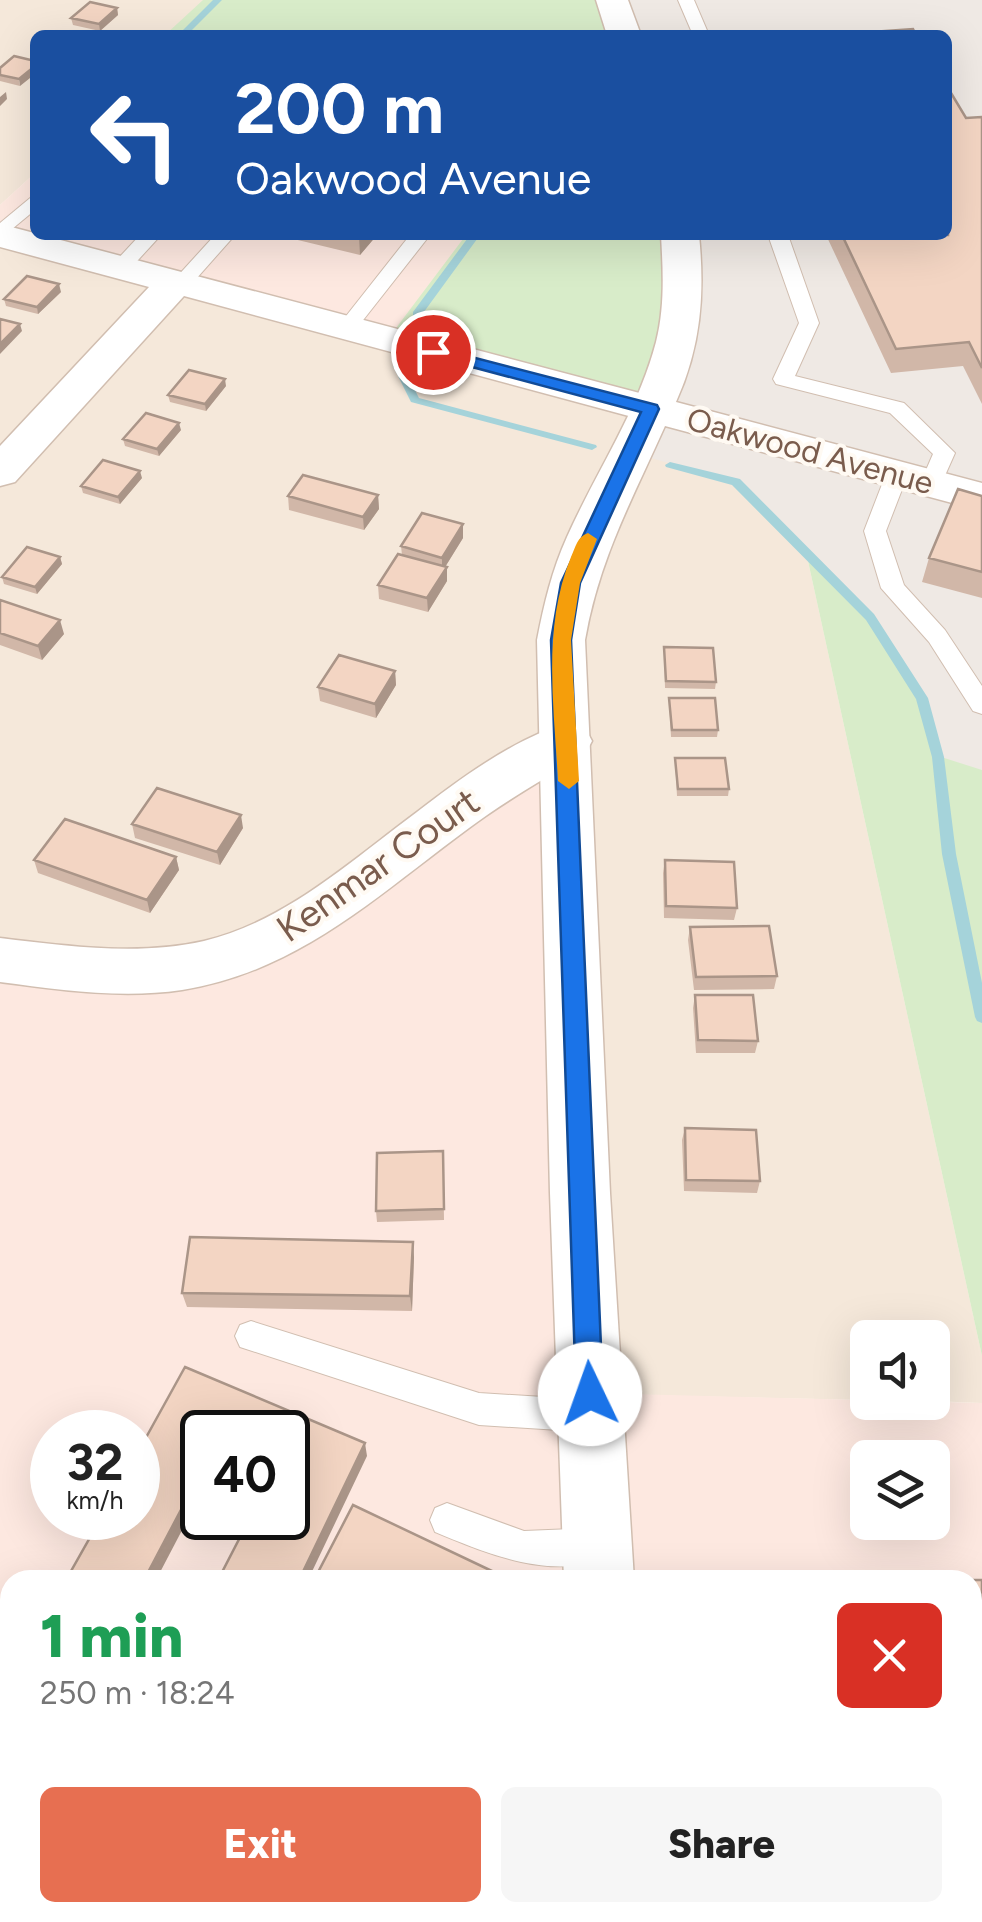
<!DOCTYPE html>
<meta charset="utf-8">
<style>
body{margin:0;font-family:Figtree,sans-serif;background:#f6f6f6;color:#222;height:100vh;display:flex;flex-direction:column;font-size:38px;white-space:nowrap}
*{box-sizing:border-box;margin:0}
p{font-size:32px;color:#767676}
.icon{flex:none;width:55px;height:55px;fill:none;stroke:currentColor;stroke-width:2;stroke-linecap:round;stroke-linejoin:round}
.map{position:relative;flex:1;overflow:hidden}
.sheet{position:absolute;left:0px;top:1570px;width:982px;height:352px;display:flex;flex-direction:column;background:#fff;border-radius:30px 30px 0 0;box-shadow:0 10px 40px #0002}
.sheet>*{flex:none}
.top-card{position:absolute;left:30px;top:30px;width:922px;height:210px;border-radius:15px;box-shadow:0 10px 40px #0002;background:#1a4fa0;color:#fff;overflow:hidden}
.fabs{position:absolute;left:850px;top:1320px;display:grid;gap:20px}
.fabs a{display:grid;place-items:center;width:100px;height:100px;border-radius:15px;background:#fff;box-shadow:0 10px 40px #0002;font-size:50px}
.speed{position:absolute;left:30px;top:1410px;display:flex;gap:20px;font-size:50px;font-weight:700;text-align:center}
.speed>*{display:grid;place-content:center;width:130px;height:130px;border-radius:50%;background:#fff;box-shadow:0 10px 40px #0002;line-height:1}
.speed small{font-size:25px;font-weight:400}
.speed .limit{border:5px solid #111;border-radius:15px;background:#fff;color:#111}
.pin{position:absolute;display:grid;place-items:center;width:85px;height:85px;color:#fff;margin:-42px;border:5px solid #fff;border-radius:50%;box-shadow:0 2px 10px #0007}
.me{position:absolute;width:110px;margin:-55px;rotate:357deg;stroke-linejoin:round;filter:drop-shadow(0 0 8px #0008)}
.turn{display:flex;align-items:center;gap:35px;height:210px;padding:0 40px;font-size:45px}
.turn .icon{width:130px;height:130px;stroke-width:2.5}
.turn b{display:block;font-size:70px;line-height:85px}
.round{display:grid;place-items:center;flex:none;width:105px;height:105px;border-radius:15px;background:#f6f6f6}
.head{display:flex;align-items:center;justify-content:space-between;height:170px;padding:0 40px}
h1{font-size:60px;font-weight:800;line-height:75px;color:#1e9e55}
.primary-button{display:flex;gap:20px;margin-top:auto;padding:20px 40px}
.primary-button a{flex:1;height:115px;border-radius:15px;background:#e76f51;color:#fff;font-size:40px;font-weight:800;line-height:115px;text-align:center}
.primary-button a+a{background:#f6f6f6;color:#222}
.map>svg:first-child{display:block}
</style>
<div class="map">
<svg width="982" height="1922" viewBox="0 0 982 1922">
<rect width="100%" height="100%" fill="#fdf6ec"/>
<path fill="#f5e8da" d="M0 0H217L182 35H35V173L0 205Z
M0 235 651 409 670 465 736 482 806 552 982 1356V1403L933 1401 932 1338H868L867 1400 590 1394 241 953 0 960Z"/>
<path fill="#fde8e0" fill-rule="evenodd" d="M35 173V235H475L397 342 0 235V205Z
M567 741 590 1393 982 1403V1922H110L92 1913 972 1912V1580H10V1869L0 1863V960L201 964ZM52 1432H138V1518H52ZM202 1432H288V1518H202ZM868 1458H932V1522H868Z"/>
<path fill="#efe9e4" d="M612 0H982V1017L870 617 736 482 633 453 680 235H948V35H624Z"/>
<path fill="#d8ecc9" d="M203 0H612L624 35H165Z
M466 235H680L651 409 387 340Z
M806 552 870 617 922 698 938 756 982 770V1356Z"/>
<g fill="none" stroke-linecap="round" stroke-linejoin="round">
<path fill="#a5d3da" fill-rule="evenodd" d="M213 0H222L187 35H178Z
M470 235H480L421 316H413V312Z
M398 363 403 366 419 398 596 445 597 447 592 450 411 402 393 366Z
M670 462 740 479 874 614 928 698 944 757 956 854 982 983V1023L977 1021 975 1017 942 854 932 757 916 699 866 620 732 485 666 467 665 465Z"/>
<defs>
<path id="service" d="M678 0H694L709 35H693Z
M35 194V210L0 239V223Z
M140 235H161L128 271H114V263Z
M215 235H235L188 288H174V280Z
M410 235H430L353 333H339V325Z
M768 235H788L819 323 795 376 904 403 955 453 939 489H923L920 484 933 454 890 413 776 384 773 379 799 323Z
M897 467 908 474 886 531 904 585 945 630 982 686V714L973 711 929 642 881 588 864 531 886 474Z
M251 1321 479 1393 591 1400 603 1405 607 1416 603 1427 591 1432 479 1425 240 1347 235 1336 240 1325Z
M447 1503 524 1531 597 1528 609 1533 614 1545 609 1557C552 1581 488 1554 435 1532L430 1520 435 1508Z
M972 1803 982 1804V1842L972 1841Z
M257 1912H296L292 1922H253Z
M664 1912H726L730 1922H668Z
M787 1912H825L822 1922H784Z"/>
<path id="minor" d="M0 224 666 400 672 409 666 418 651 422 184 296 15 482 0 486V446L149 287 0 247Z
M567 723 585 728 592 741 585 754C546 778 506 800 469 828 379 894 298 972 182 990 122 999 60 990 0 982V938C67 946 138 956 204 941 285 922 352 860 417 812 461 778 514 739 567 723Z"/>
<path id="tertiary" d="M596 0H628L641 35H607Z
M661 235H699C705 294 701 347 676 402L982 483V511L665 426C632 500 599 559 585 640L610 1193 634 1580H564L550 1193 537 640C544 604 552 570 567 537 596 472 638 411 656 342 665 306 663 271 661 235Z
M571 1912H647L648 1922H570Z"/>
<path id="primary" d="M0 1825 10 1829V1907L0 1903Z
M54 1912H145L149 1922H58Z"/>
</defs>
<use href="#service" stroke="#d1beb0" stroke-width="2"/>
<use href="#minor" stroke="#d1beb0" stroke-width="3"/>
<use href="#tertiary" stroke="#d1beb0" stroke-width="3"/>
<use href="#primary" stroke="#dad1cd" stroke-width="3"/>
<use href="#service" fill="#fff" fill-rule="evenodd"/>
<use href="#minor" fill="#fff" fill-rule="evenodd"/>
<use href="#tertiary" fill="#fff" fill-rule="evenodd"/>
<use href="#primary" fill="#fbd9a5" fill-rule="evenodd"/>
</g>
<path fill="#d1b7a8" d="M117 8 118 15 100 31 73 25 71 18Z
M14 56 20 86 0 81V68Z
M982 117V404L963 366 891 373 826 235H948L966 118Z
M277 235H377L360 255Z
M61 292 38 314 6 306 4 299Z
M226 386 206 411 170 402 168 395Z
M181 430 159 456 125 446 123 439Z
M142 478 120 504 83 493 81 486Z
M378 495 379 509 364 530 289 510 288 496Z
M982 496V598L922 582 929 558Z
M463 524V538L445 567 447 581 428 612 379 599 378 585 402 555 401 546Z
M60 557 62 564 37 594 4 584 2 577Z
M0 600 64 634 42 660 0 645Z
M664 647 716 682 715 689 665 688Z
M395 671 396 685 376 718 320 701 318 687Z
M669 698 718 730 717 737H671Z
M675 758 729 789 728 796H677Z
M132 824 243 828 220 865 135 838Z
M176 857 179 870 150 913 38 873 34 860Z
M665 860 737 908 734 920 664 918 663 873Z
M690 927 777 976 774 989 694 990 688 940Z
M695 995 758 1041 755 1053H696L693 1008Z
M685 1128 760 1181 757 1193 684 1191 682 1140Z
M443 1151 444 1220 377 1222 376 1211Z
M414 1257 412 1311 187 1307 182 1293Z
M972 1580H982V1663L972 1664Z"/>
<path fill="#aa9588" d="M117 8 118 15 100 31 99 24Z
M35 66V74L20 86 19 79Z
M6 92 7 99 0 106V97Z
M360 235H377L360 255 359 236Z
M59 284 61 292 38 314 37 307Z
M20 324 22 331 0 354V344Z
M225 379 226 386 206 411 205 404Z
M179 423 181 430 159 456 157 449Z
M140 471 142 478 120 504 118 497Z
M378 495 379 509 364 530 363 517Z
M463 524V538L442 572V558Z
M60 557 62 564 37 594 35 587Z
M447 567V581L428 612 427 598Z
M60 620 64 634 42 660 38 646Z
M395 671 396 685 376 718 375 704Z
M241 815 243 828 220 865 217 852Z
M176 857 179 870 150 913 147 900Z
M413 1242 414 1257 412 1311 410 1296Z
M365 1443 367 1456 308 1580H299Z
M202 1470V1492L156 1580H144Z"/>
<path fill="#f3d5c3" stroke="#aa9588" stroke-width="2.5" d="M90 2 117 8 99 24 71 18Z
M913 29 916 35H828Z
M14 56 35 61V66L19 79 0 75V68Z
M948 88 966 118 982 117V368L969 342 896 349 842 235H948Z
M27 276 59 284 37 307 4 299Z
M0 319 20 324 0 344Z
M189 370 225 379 205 404 168 395Z
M146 413 179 423 157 449 123 439Z
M103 460 140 471 118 497 81 486Z
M303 475 378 495 363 517 288 496Z
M958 489 982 496V572L929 558Z
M422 513 463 524 442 558 401 546Z
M27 547 60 557 35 587 2 577Z
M398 554 447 567 427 598 378 585Z
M0 600 60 620 38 646 0 633Z
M664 647 713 648 716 682 666 681Z
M339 655 395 671 375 704 318 687Z
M669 698H715L718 730H672Z
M675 758H725L729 789H678Z
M157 788 241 815 217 852 132 824Z
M65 819 176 857 147 900 34 860Z
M665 860 734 862 737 908 666 906Z
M769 926 777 976 696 977 690 927Z
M695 995H753L758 1041 698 1040Z
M685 1128 756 1130 760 1181 686 1180Z
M443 1151 444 1209 376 1211 377 1153Z
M190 1237 413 1242 410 1296 182 1293Z
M185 1367 365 1443 299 1580H218L250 1518H288V1432H202V1470L144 1580H66L101 1518H138V1452Z
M353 1505 494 1572 491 1580H314Z
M972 1580H982V1656H972Z"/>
<path fill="#1a73e8" stroke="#114b97" stroke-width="2.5" d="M433 347 657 405 659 409 580 583 571 640 603 1394 599 1403 590 1407 580 1403 576 1394 551 640 561 583 641 412 427 355V348Z"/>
<path fill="#f59e0b" d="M588 533 597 539 580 583 571 640 579 781 569 789 558 781C554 705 542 628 571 557 576 546 577 537 588 533Z"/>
<g text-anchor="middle" stroke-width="8" stroke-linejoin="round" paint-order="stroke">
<g font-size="32" fill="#7a5c4d" stroke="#fffaf3">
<text transform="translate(810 451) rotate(15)" y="11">Oakwood Avenue</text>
</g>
<g font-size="38" fill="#7a5c4d" stroke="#fffaf3">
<text transform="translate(378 865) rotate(-35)" y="13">Kenmar Court</text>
</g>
</g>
</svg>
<div class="fabs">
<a><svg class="icon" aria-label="sound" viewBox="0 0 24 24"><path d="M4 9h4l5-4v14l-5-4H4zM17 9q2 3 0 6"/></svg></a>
<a><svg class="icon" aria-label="layers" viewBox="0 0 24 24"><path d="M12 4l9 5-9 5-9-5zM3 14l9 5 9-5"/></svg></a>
</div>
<div class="speed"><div>32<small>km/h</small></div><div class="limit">40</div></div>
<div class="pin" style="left:433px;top:352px;background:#d93025"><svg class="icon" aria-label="arrive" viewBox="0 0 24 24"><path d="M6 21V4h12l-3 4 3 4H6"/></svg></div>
<svg class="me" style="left:590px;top:1394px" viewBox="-20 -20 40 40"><circle r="19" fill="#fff"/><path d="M0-13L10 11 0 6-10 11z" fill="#1a73e8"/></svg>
<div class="top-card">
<div class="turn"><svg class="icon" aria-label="left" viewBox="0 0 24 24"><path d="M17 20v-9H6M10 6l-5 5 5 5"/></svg><div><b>200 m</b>Oakwood Avenue</div></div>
</div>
<section class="sheet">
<div class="head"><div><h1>1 min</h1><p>250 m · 18:24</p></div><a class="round" style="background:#d93025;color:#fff"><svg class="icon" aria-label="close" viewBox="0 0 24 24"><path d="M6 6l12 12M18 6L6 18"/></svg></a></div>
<div class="primary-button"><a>Exit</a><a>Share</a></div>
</section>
</div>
